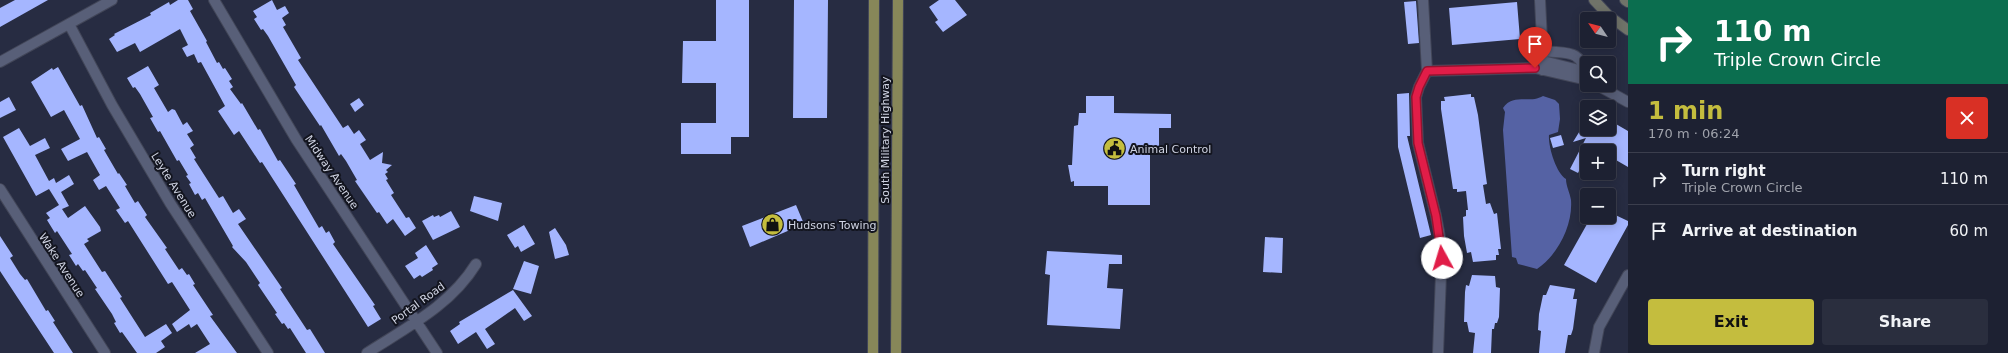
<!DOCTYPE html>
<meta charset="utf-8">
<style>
body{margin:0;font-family:"DejaVu Sans",sans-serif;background:#2a2e3e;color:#f1f3f6;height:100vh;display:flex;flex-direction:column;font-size:15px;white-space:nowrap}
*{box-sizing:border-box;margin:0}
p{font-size:13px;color:#a0a3ac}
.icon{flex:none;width:22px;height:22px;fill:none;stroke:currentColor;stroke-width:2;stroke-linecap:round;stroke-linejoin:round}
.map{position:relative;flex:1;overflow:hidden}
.sheet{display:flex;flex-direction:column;background:#1d2132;width:380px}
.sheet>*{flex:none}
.top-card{background:#0b6e4f;color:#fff;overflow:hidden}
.needle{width:26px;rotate:305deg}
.buttons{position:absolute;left:1580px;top:12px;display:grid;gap:8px}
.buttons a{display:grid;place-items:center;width:36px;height:36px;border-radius:4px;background:#1d2132;box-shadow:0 2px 10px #0003,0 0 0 1px #3b3e4d;font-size:20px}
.pin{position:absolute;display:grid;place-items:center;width:34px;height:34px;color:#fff;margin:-41px -17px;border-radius:50% 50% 50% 0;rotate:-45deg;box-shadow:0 0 4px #0007}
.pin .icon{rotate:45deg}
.me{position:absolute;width:44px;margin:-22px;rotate:354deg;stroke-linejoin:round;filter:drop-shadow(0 0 3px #0008)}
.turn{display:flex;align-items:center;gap:14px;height:84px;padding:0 20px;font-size:18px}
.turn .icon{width:52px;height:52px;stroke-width:2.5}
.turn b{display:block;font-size:28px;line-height:34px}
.round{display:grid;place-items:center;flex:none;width:42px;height:42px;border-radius:4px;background:#2a2e3e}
.head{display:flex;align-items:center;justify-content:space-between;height:68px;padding:0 20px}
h1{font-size:24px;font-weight:800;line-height:30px;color:#c4bd3e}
.action{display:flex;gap:8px;margin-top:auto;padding:8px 20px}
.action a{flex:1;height:46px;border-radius:4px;background:#c4bd3e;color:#111;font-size:16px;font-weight:800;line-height:46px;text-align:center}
.action a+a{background:#2a2e3e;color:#f1f3f6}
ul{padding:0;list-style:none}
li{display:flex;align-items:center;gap:12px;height:52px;padding:0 20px;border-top:1px solid #3b3e4d}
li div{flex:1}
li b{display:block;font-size:15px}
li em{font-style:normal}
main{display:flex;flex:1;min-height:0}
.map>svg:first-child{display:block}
</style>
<main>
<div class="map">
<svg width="1628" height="353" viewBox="0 0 1628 353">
<rect width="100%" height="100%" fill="#272c42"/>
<path fill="#5562a4" d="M1543 96 1555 100 1559 104 1560 119 1558 132 1549 135C1548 146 1556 173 1566 179 1566 186 1570 193 1571 200 1573 225 1558 255 1537 269L1518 264 1516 258 1512 257 1503 130 1505 112 1503 108C1513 93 1530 104 1543 96Z"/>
<path fill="#a5b6ff" d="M15 0H48L0 27V8Z
M178 0H188L193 9 190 11 207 41 206 42 217 63 219 62 223 69 225 68 232 79 229 81 233 87 230 89 241 104 242 103 258 130 260 129 278 161 280 160 296 184 294 185 319 228 322 226 326 233 329 231 335 242 333 244 375 305 373 306 381 319 368 327 262 162 260 163 239 131 234 135 218 111 225 106 201 62 198 63 194 54 187 57 182 48 188 45 180 29 140 52 135 43 117 52 109 39 115 35 114 34 151 15 150 13 169 2 170 5Z
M272 0 277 10 285 6 289 13 282 18 286 25 283 27 301 58 298 60 343 128 348 125 354 134 359 130 366 140 360 144 370 160 383 152 382 163 392 165 386 170 388 172 385 174 388 179 386 180 394 193 391 195 406 218 409 217 416 228 405 236 393 219 387 224 379 212 377 213 355 181 357 180 346 161 341 154 339 156 321 125 320 126 294 87 296 85 268 36 263 29 261 30 254 19 257 17 253 11Z
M716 0H749V137H731V154H681V123H716V83H682L683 41H716Z
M794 0H828L827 118H793Z
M939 0H955L967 15 943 32 935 22 938 20 929 7Z
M1416 1 1419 43 1408 44 1404 2Z
M1517 2 1520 39 1452 45 1449 8Z
M148 66 159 85 154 88 168 112 172 109 175 110 183 125 187 122 193 131 187 134 194 145 190 148 196 158 194 159 219 198 223 196 233 213 239 209 246 219 238 224 282 288 280 289 307 330 310 329 325 353H306L290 328 288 329 284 323 282 324 275 314 277 313 258 285 260 283 246 262 232 247 233 246 205 198 202 200 198 193 195 195 189 184 191 183 186 176 188 175 179 160 177 161 160 131 158 132 150 118 153 117 140 94 135 87 133 88 127 78Z
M58 67 80 106 82 105 97 138 99 137 106 149 104 150 118 174 119 173 127 185 125 186 135 203 138 201 147 215 145 217 167 248 165 249 179 270 182 268 187 275 189 274 195 284 193 285 213 315 210 316 237 353H195L210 344 197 324 191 328 189 324 177 332 172 324 190 310 172 282 168 284 128 221 125 223 116 210 120 208 106 186 99 190 93 180 100 175 87 152 68 161 61 149 80 139 64 110 51 117 31 82 52 68 53 70Z
M1409 93 1410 136H1407L1431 235 1420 238 1398 147 1397 94Z
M1471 94V97H1474L1478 115 1486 177 1487 184 1483 185 1486 204 1490 203 1494 214 1497 213 1501 249H1498L1499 255H1496V260L1473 262 1471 252 1467 253 1464 236 1463 217 1466 216V210H1468L1466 191 1457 192V189H1453L1441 109V101H1445L1444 97Z
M1086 96H1114V113L1171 114V128H1159V151H1150V205H1108V186H1074V181L1071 182 1068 165H1072L1074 126 1078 125 1079 113H1086Z
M9 97 16 110 0 118V102Z
M359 98 364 105 355 112 350 104Z
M1609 120 1628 131V167L1609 156V151H1587V155L1578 173 1570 169 1586 138 1573 142 1581 129H1609Z
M19 128 30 146 45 138 50 148 35 155 49 181 54 178 56 183 69 175 74 184 61 192 69 206 62 209 68 218 85 206 100 227 101 231 87 239 89 241 84 244 102 272 105 271 116 288 122 297 120 298 145 337 166 324 172 333 161 341 165 347 156 353H137L122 332 120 333 114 323 116 322 112 314 95 289 97 288 85 270 83 271 78 264 76 266 69 255 72 254 57 231 55 233 47 220 50 218 46 213 59 205 49 189 36 196 3 137Z
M1561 135 1564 145 1553 148 1550 138Z
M474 196 502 203 498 221 470 211Z
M796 205 804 224 750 247 742 226Z
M451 211 460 227 433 240 422 221 433 215 434 217 439 215 440 217Z
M1609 212 1628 221V225L1596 283 1564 265 1591 217H1609Z
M524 225 535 244 521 252 518 246 515 248 507 235Z
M555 228 566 245 569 255 555 259 549 232Z
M0 236 13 256 10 258 20 274 25 280 27 279 46 311 48 310 55 321 53 322 73 353H54L0 271Z
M1265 237 1283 238 1282 273 1263 272Z
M426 245 438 264 432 268 433 270 422 277 420 275 414 279 405 266 418 258 415 253Z
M1047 251 1122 255V264H1109L1107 288 1123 289 1120 329 1047 325 1050 275 1045 274Z
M524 261 539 266 531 294 513 289Z
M1472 275 1495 276 1496 287 1500 288 1499 317 1497 323H1495L1494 329H1492L1491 353H1473L1475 333 1469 332 1467 322H1464L1465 292 1466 285 1469 286Z
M1550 285 1575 289 1573 299H1577L1573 329 1571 335H1568L1565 353H1539L1541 331 1538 330 1539 314 1543 295H1546Z
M513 290 532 316 524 321 515 308 485 329 495 344 487 349 476 332 458 344 450 331 460 324 459 322Z"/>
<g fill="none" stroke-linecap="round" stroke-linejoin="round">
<defs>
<path id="street" d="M214 0 296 139 437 353
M1423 0 1427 71
M1540 0 1543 61 1542 70
M69 24 112 105 170 203 268 353
M1543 51C1567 54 1580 48 1587 76
M1543 61 1575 69 1587 79
M0 62 112 0
M1597 85 1628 102
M0 189 105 353
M367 353C407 327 450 306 476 264
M1438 353 1442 248 1436 216 1418 143 1416 97 1419 87 1427 71 1535 68 1587 80
M1594 353 1599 327 1628 275"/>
<path id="secondary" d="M1594 0 1609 16 1628 30
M1625 0 1628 2"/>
<path id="primary" d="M873 353 874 0
M896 353 898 0"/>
</defs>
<use href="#street" stroke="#424658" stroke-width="12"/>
<use href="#secondary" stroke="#424658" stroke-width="12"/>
<use href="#primary" stroke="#424658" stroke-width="12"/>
<use href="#street" stroke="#585f78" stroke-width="10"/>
<use href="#secondary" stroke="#707369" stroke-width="10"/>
<use href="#primary" stroke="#878759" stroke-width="10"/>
</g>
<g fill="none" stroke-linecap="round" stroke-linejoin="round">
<defs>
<path id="route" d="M1442 258 1436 216 1418 143 1416 97 1419 87 1427 71 1535 68"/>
</defs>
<use href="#route" stroke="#92132f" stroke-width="10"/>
<use href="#route" stroke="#e11d48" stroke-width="7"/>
</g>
<defs>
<symbol id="civic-disc" viewBox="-11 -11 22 22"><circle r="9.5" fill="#c4bd3e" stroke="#13151f"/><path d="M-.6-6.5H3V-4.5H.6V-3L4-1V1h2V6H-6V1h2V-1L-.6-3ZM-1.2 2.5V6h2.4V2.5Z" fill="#111"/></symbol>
<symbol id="shop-disc" viewBox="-11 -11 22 22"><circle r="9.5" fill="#c4bd3e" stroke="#13151f"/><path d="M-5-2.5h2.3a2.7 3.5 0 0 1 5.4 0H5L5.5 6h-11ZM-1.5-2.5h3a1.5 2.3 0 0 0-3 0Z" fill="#111"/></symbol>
</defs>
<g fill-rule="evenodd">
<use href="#civic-disc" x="1102" y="136" width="25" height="25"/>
<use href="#shop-disc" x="760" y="212" width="25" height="25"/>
</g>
<g text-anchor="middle" stroke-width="4" stroke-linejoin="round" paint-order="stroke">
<g font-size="11" fill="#cfd3e2" stroke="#13151f">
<text transform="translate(885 140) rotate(-90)" y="4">South Military Highway</text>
<text transform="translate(332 172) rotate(56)" y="4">Midway Avenue</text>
<text transform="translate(174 185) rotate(58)" y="4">Leyte Avenue</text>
<text transform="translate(62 265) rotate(57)" y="4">Wake Avenue</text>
<text transform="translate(418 303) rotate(-36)" y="4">Portal Road</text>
</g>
<g font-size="11" fill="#cfd3e2" stroke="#13151f" text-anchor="start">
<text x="1130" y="153">Animal Control</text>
<text x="788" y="229">Hudsons Towing</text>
</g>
</g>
</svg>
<div class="buttons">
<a><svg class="needle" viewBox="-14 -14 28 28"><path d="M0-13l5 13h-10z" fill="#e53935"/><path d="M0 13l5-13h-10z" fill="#a0a3ac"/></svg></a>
<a><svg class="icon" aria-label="search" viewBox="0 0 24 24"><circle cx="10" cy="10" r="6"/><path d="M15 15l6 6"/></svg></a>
<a><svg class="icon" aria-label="layers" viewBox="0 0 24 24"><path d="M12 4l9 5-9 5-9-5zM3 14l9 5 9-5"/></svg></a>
<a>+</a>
<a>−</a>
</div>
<div class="pin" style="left:1535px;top:68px;background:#d93025"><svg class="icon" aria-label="arrive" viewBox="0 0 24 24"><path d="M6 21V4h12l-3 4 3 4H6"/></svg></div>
<svg class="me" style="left:1442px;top:258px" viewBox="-20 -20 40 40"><circle r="19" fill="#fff"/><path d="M0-13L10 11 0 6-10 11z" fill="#e11d48"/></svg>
</div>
<section class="sheet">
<div class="top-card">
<div class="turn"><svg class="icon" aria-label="right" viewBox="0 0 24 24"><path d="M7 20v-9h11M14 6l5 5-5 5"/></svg><div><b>110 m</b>Triple Crown Circle</div></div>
</div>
<div class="head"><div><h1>1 min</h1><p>170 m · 06:24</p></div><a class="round" style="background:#d93025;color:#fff"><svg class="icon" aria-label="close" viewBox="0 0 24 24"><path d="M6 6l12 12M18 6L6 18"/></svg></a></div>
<ul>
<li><svg class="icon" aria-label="right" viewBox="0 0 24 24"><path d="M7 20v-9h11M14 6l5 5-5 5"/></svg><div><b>Turn right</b><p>Triple Crown Circle</p></div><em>110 m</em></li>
<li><svg class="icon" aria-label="arrive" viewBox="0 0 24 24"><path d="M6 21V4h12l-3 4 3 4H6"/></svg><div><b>Arrive at destination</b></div><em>60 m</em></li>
</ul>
<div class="action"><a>Exit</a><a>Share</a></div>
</section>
</main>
